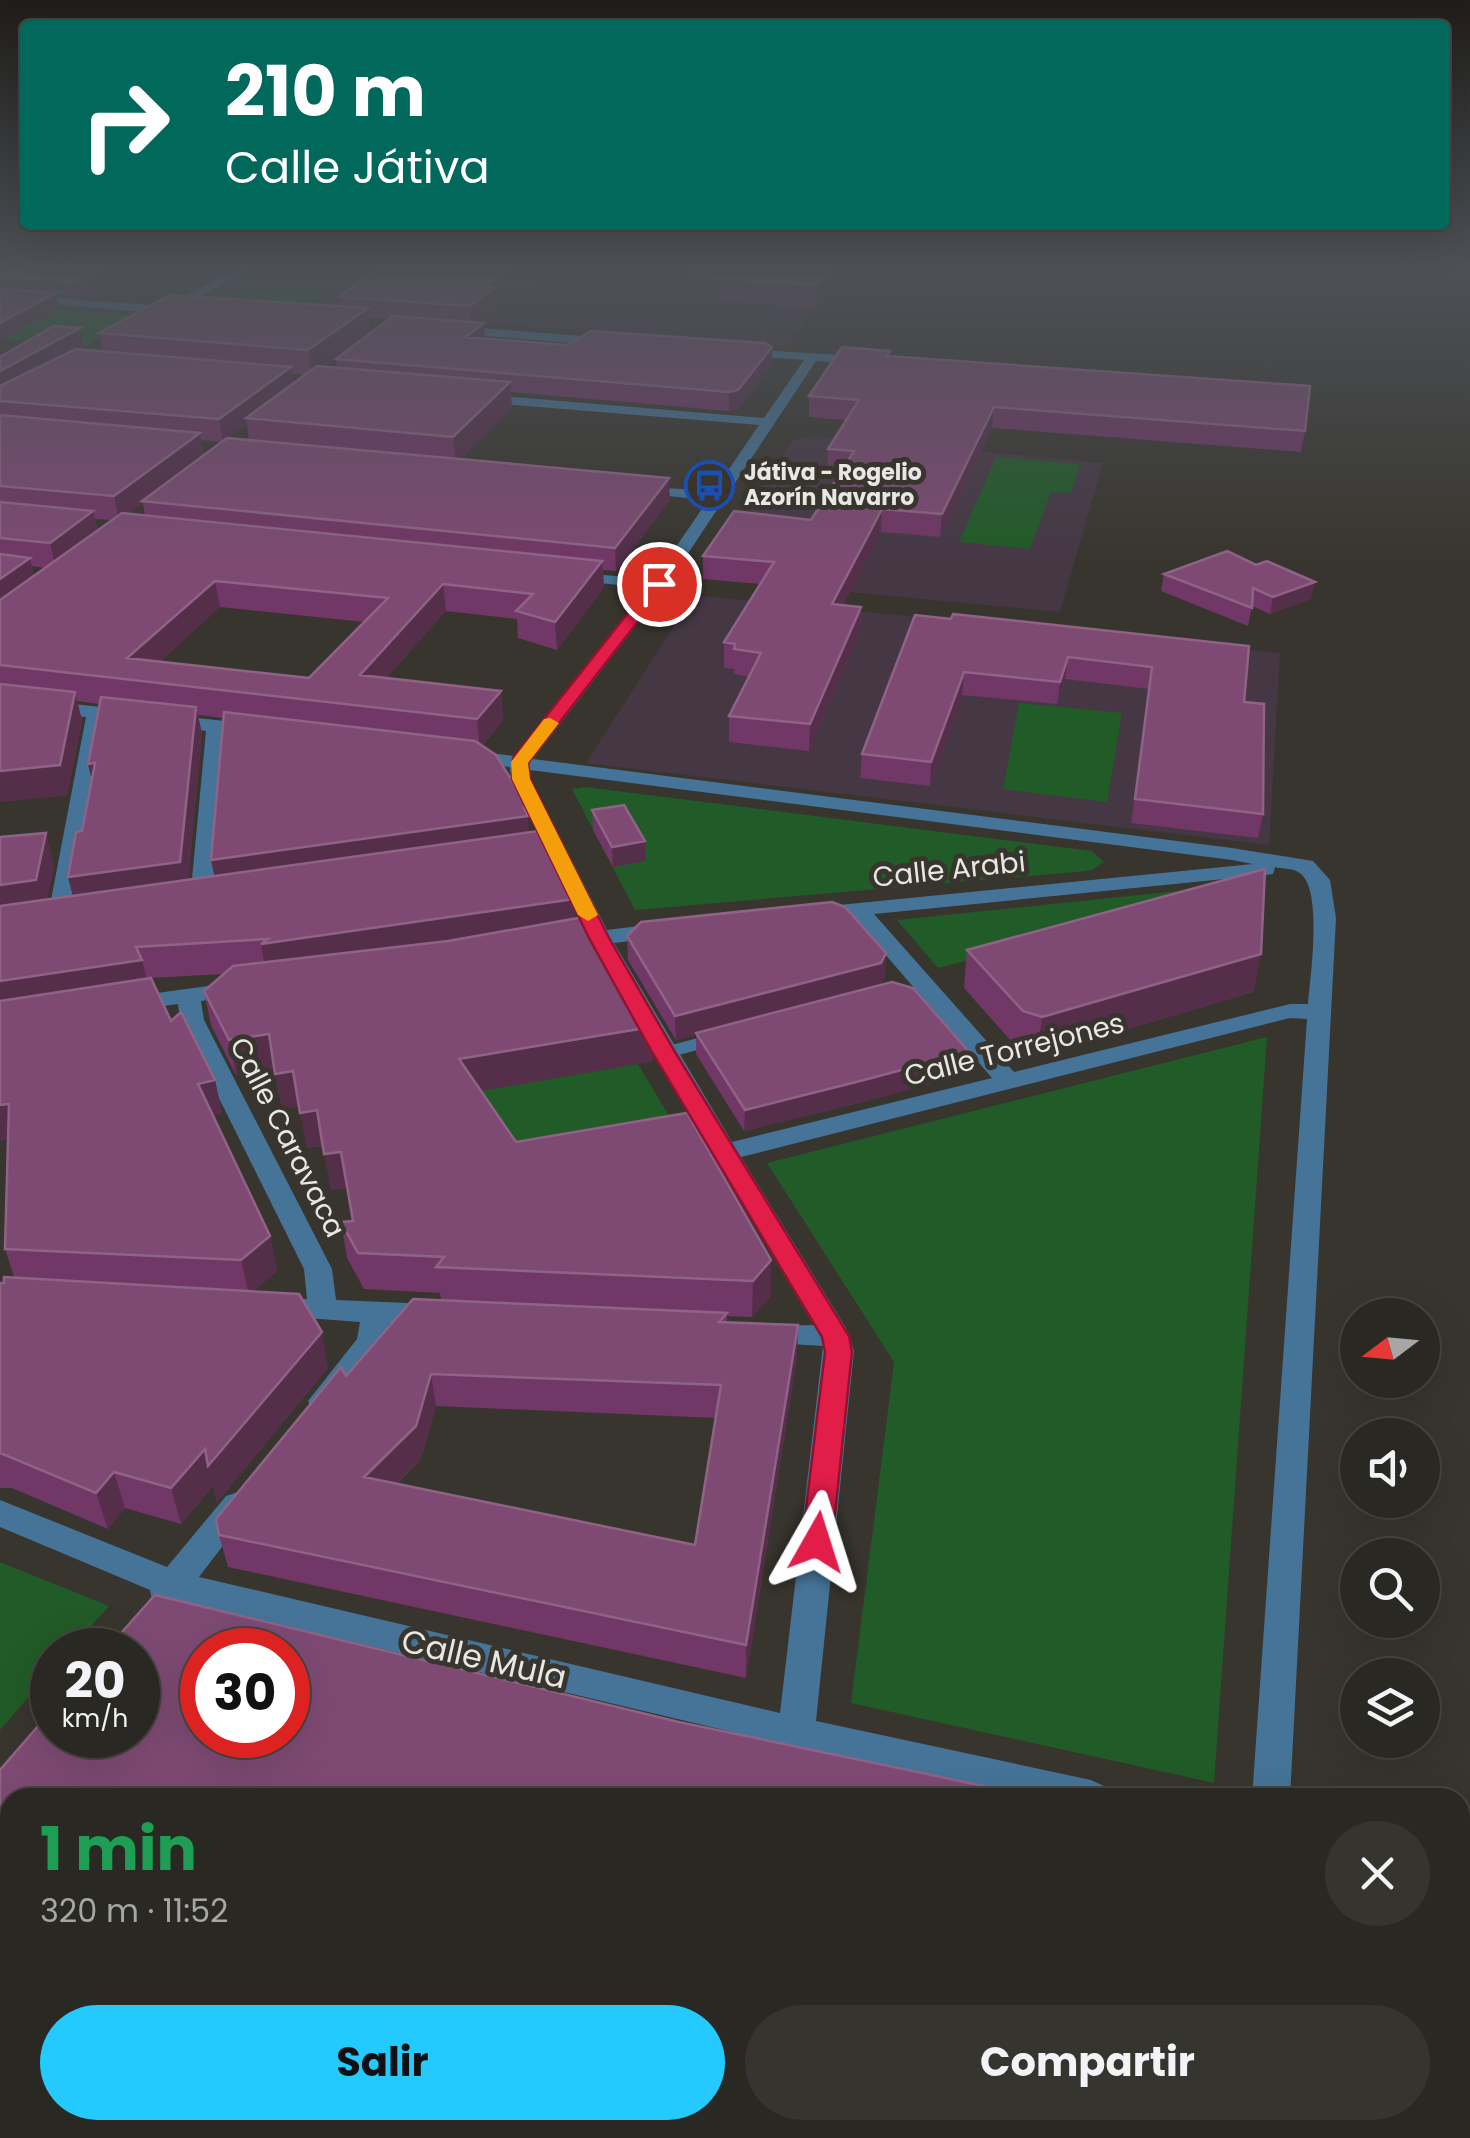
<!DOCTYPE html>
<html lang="es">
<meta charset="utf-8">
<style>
body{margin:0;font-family:Poppins,sans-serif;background:#36342f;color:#f1f3f6;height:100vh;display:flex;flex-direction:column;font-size:38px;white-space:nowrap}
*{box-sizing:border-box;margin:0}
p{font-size:32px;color:#a5a6a5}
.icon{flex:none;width:55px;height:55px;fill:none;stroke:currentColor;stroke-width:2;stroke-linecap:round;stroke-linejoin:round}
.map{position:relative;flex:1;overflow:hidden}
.sheet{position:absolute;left:0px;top:1788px;width:1470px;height:352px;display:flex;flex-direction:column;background:#2a2822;border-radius:30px 30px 0 0;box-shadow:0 10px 40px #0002,0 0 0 2px #464440}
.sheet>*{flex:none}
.top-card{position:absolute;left:20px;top:20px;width:1430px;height:210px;border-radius:10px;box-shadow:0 10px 40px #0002,0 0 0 2px #464440;background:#00695c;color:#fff;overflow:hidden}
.needle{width:65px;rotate:254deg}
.fabs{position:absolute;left:1340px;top:1298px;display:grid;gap:20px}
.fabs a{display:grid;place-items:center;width:100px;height:100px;border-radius:50%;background:#2a2822;box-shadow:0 10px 40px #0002,0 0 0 2px #464440;font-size:50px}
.speed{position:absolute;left:30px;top:1628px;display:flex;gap:20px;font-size:50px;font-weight:700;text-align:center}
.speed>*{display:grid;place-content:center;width:130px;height:130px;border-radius:50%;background:#2a2822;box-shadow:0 10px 40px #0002,0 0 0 2px #464440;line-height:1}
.speed small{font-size:25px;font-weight:400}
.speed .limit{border:15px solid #d22;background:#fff;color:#111}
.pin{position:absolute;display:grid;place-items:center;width:85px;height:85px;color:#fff;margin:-42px;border:5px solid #fff;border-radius:50%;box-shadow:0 2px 10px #0007}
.me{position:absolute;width:110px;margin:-55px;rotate:6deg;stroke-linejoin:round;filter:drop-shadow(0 0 8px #0008)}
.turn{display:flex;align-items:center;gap:35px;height:210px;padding:0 40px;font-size:45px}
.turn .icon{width:130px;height:130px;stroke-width:2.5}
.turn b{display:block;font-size:70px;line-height:85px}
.round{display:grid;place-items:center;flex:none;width:105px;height:105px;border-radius:52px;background:#36342f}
.summary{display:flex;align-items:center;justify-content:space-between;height:170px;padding:0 40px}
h1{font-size:60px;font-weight:700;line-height:75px;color:#1e9e55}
.primary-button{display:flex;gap:20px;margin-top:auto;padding:20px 40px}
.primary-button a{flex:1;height:115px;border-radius:60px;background:#24c9fe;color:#111;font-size:40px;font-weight:700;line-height:115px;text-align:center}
.primary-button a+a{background:#36342f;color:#f1f3f6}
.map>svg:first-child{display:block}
</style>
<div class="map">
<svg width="1470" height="2138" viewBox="0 0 1470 2138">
<rect width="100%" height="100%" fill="#38352e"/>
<path fill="#463745" d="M263 265 726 293 814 308 790 344 780 345 200 302Z
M814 436 1103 463 1060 612 849 592 734 534 792 440Z
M694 595 1280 653 1269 845 586 763Z"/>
<path fill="#215b27" d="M243 283 331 289 308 305 219 298Z
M21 306 129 315 133 319 86 346 0 339Z
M996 457 1080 464 1071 493 1051 492 1030 549 959 542Z
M1019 703 1122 713 1107 802 1003 789Z
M585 787 1092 851 1104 862 1092 870 1076 872 635 910 572 789Z
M1207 888 1215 897 938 968 897 920Z
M1267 1037 1214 1783 851 1703 894 1362 767 1163Z
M638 1064 688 1148 519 1177 463 1094Z
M0 1562 109 1606 70 1650H52V1670L0 1730Z"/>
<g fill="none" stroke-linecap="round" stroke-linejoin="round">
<path fill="#457498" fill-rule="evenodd" d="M362 265 413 268 409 271Z
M486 265H518L473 272 469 269Z
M720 1032 730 1038 727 1042 664 1059 654 1053 657 1049Z"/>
<path fill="#457498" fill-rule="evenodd" d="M244 265H257L181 308 185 311 179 315 0 300V294L166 306Z
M454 326 608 338 614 342 608 346 450 333Z
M734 348 868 357 874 361 868 365 816 361 665 588 533 759 1232 848 1313 861 1330 880 1336 918 1290 1798H1252L1307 1019 1290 1018 741 1157 846 1328 854 1351 816 1721 1091 1780 1104 1786 1110 1798H1010L180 1601 165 1608 153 1604 150 1590 0 1527V1500L167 1567 226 1496 238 1492 250 1496 254 1505 199 1577 780 1713 823 1346 756 1342 751 1334 756 1326 814 1325 652 1053 592 946 576 945 573 940 586 933 511 779 510 767 467 762 457 756 467 750 514 756 647 588 572 580 564 575 566 572 654 579 708 500 637 493 632 492V486L714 491 759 425 477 402 470 398 477 394 764 418 804 360 738 355 734 354ZM530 770 1232 860 1253 864 809 908 806 913 817 920 852 916 992 1078 732 1142 614 943 663 937 674 930 663 923 607 930 531 779ZM1275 867C1281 869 1293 868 1298 872 1324 885 1310 978 1308 1004H1290L1014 1072 874 914 1265 875 1273 874Z
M0 696 129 710 138 716 129 722 104 719 66 926H50L47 921 86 717 0 708Z
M169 715 253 724 263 730 253 736 225 733 212 900 201 907 190 900 206 731 162 725V717Z
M237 982 245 984 249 989 245 994 201 1001 204 1020 332 1269 336 1300 431 1304 441 1308 446 1315 441 1322 389 1324 382 1350 334 1409 323 1413 312 1409 308 1401 357 1339 360 1322 267 1315 262 1308 267 1301 307 1299 304 1269 180 1020 178 1004 128 1011 116 1004 128 997Z
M1470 1961V2001L1460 2004V1964Z
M0 2004 10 2006V2048L0 2046Z
M1460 2016 1470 2020V2068L1460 2064Z
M415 2130H489L492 2138H419Z
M1112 2130H1156L1157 2138H1113Z"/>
</g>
<path fill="#713766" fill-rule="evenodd" d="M0 265 102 268 105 283 82 296 56 295 59 308 0 341Z
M683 265H849L816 308 719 301V280L683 277Z
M510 267 511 284 496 296 497 305 474 322 484 323 485 339 567 345 772 347V365L738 409 729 411 510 392 512 408 461 459 670 500 616 571 603 570 604 587 557 650 518 638 517 619 446 611 386 678 501 691 503 720 482 746 529 832 574 899 575 918 651 1027 653 1061 480 1091 516 1142 771 1260V1296L752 1317 727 1316V1323L797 1357 746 1678 228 1567 219 1535 346 1376 441 1300 440 1293 364 1289 347 1258 341 1222 353 1221 347 1188 331 1190 323 1146 307 1148 299 1106 282 1109 274 1069 236 1075 211 1025 204 991 224 974 151 978 171 1021 215 1080 222 1113 213 1116 270 1236 277 1271 252 1292 328 1368 217 1502 213 1486 181 1524 125 1508 108 1529 12 1488H0V1283H4L14 1277 5 1249 8 1139 0 1141V837L54 864 47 899 73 896 68 877 82 831 92 779 88 764 99 704 77 701 82 721 67 795 0 802V357L80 328 84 350 103 351 99 333 339 306 338 297ZM369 317 390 318 336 359 337 368 323 367 371 332ZM292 373 306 375 293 384ZM247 424 249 440 228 438ZM201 440 222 442 204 456ZM143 503 145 516 128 514ZM95 519 112 520 98 530ZM32 566 45 568 34 576ZM220 607 364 622 309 678 160 661ZM198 715 223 718 211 860 215 876 188 880 202 734ZM436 1406 716 1418 695 1545 397 1484 421 1459Z
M890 356 1305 431 1301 452 992 428 940 537 881 532 843 605 861 607 860 632 809 751 729 742V716L749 677 734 674V669L724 668V642L760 584 703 579V556L811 520 841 472 827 470 828 449 846 420 809 417V396Z
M1227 551 1311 599 1270 614 1252 606 1248 626 1161 591 1164 574Z
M915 615 1249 646 1244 702 1263 814 1258 838 1131 823 1149 689 1065 679 1057 704 962 695 930 786 860 778 862 754Z
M592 810 645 841 646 861 613 867 593 830Z
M627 936 885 977 880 985 969 1052 967 1074 863 1102 744 1131 696 1054V1035L676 1040 628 960Z
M967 950 1261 954 1253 992 1037 1056 1019 1050 964 988Z
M679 1722 1041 1798H10V1973L0 1971V1770Z
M635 2130H920V2138H667Z"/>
<path fill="#552e4a" d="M832 265H849L816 308 817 285Z
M510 267 511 284 496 296 497 305 471 324 470 306 486 286Z
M102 268 105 283 82 296 78 281Z
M56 293 59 308 0 341V323Z
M368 308 371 332 312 375 308 350Z
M484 323 485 341 466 337Z
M80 328 84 350 0 397V371Z
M772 347V365L738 409 729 411V392Z
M291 367 294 389 246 418 247 424 223 442 219 419Z
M510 382 512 408 456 464 453 437Z
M994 407 992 428 940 537 942 514Z
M200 433 204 457 142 501 143 503 119 521 114 496Z
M669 478 670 500 616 571 615 548Z
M882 509 881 532 831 629 832 604Z
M93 511 99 537 56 569 50 543Z
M30 558 36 584 0 611V579Z
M602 561 604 587 557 650 555 622Z
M215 581 220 607 139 681 127 658Z
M1315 582 1311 599 1270 614 1273 597Z
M443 584 446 611 364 704 360 675Z
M861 607 860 632 809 751 810 724Z
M1068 657 1065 679 1057 704 1060 682Z
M964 672 962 695 930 786 931 762Z
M501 691 503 720 480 748 477 719Z
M75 692 82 721 67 795 0 802V771Z
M196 707 202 734 187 892 76 907 68 877Z
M95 763V792L88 764Z
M527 805 530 843 217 888 211 860 524 808Z
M46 833 54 864 45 912 0 918V885Z
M645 841 646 861 613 867 612 847Z
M574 899 576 931 267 977 261 944Z
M886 953 885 977 879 987 676 1040 675 1016Z
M1261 954 1253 992 1037 1056 1042 1017Z
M142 960 150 992 0 1015V981Z
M651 1027 653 1061 463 1094 459 1059Z
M269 1034 276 1069 236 1075 229 1040Z
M969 1052 967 1074 863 1102 744 1131 745 1110Z
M293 1071 300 1106 282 1109 275 1074Z
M215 1080 222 1113 206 1118 198 1084Z
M9 1104 19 1137 0 1141V1105Z
M317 1110 323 1146 307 1148 300 1113Z
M341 1152 347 1188 331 1190 324 1154Z
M270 1236 277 1271 249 1295 241 1260Z
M771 1260V1296L752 1317 753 1281Z
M798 1325 797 1357 746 1678V1645Z
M322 1332 328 1368 217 1502 213 1486 181 1524 171 1488 205 1449Z
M431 1374 436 1406 421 1459 370 1510 364 1477Z
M114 1472 125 1508 108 1529 96 1493Z"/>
<path fill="#7e4a74" stroke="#8f6385" stroke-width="2.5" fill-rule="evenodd" d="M0 265H54L102 268 78 281 0 277Z
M384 265H481L510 267 486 286 496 287 470 306 338 297Z
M730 265H832L817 285 719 278Z
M0 289 56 293 0 323Z
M170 295 368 308 308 350 99 333Z
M393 316 484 323 466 337 567 345 591 331 765 343 772 347 738 390 729 392 336 359Z
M54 326 80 328 0 371V357Z
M842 347 890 351 887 356 1310 386 1305 431 994 407 942 514 882 509 832 604 861 607 810 724 729 716 761 653 734 649 735 644 724 642 774 562 703 556 734 511 811 520 854 451 828 449 859 400 809 396Z
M76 349 291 367 219 419 0 401V386Z
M317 366 510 382 453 437 246 418Z
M0 415 200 433 114 496 0 486Z
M227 438 669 478 615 548 142 501Z
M0 502 93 511 50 543 0 538Z
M122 513 602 561 555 622 516 611 533 594 443 584 360 675 501 691 477 719 0 665V600ZM215 581 388 598 309 678 127 658Z
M1227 551 1256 565 1267 561 1315 582 1273 597 1253 588 1252 608 1164 574Z
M0 554 30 558 0 579Z
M953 614 1249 646 1244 702 1264 704 1263 814 1135 799 1152 667 1068 657 1060 682 964 672 931 762 862 754 915 615 951 619Z
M0 684 75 692 60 765 0 771Z
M101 697 196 707 180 862 68 877 76 832 82 831 95 763 88 764Z
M224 712 475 741 496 755 527 805 524 808 528 816 211 860Z
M624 805 645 841 612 847 592 810Z
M538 831 574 899 261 944 268 939 136 947 142 960 0 981V906Z
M46 833 36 880 0 885V837Z
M1265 869 1261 954 1042 1017 1023 1011 967 950Z
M832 902 845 907 886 953 881 963 675 1016 627 936 641 922Z
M584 917 651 1027 459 1059 516 1142 687 1113 771 1260 753 1281 436 1267 444 1257 358 1253 341 1222 353 1221 341 1152 324 1154 317 1110 300 1113 293 1071 275 1074 269 1034 229 1040 204 991 233 966 448 941Z
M151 978 171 1021 181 1012 215 1080 198 1084 270 1236 241 1260 5 1249 9 1104 0 1105V1001Z
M892 982 913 988 969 1052 864 1080 745 1110 696 1033Z
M4 1277 299 1294 322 1332 208 1466 205 1449 171 1488 114 1472 96 1493 0 1453V1283H4Z
M413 1299 727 1313 719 1322 798 1325 746 1645 219 1535 216 1519 341 1367 346 1376ZM431 1374 721 1385 695 1545 364 1477 416 1426Z
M155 1595 679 1722 1041 1798H302L272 1789 267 1798H10V1944L0 1942V1770L52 1710V1735H138V1650H106ZM202 1650H288V1735H202Z
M760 2130H920V2138H792Z"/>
<linearGradient id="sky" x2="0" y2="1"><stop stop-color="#1f1d19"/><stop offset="0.47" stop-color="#4d5157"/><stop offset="1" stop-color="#4d5157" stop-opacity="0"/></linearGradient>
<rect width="1470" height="564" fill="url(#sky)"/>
<path fill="#e11d48" stroke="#92132f" stroke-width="2.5" d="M654 580 667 584 528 763 530 779 609 938 675 1052 849 1336 852 1352 832 1542 828 1551 817 1555 807 1551 802 1542 825 1352 822 1337 652 1052 589 938 512 779 513 758Z"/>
<path fill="#f59e0b" d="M550 718 559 723 528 763 530 779 598 915 588 921 578 915 512 779 511 762 544 719Z"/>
<defs>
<symbol id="bus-ring" viewBox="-11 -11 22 22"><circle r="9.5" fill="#38352e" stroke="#1a4fb4" stroke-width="1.5"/><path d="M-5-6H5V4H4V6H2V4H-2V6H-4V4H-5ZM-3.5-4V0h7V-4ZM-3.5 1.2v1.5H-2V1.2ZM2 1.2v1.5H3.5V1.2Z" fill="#1a4fb4"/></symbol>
</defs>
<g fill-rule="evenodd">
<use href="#bus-ring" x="682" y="458" width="55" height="55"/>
</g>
<g text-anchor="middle" stroke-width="10" stroke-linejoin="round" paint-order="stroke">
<g font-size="22" font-weight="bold" fill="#e9e7e3" stroke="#38352e" text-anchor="start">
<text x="744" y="480">Játiva - Rogelio<tspan x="744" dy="25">Azorín Navarro</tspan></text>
</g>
<g font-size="28" fill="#e9e7e3" stroke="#38352e">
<text transform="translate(949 869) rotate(-6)" y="10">Calle Arabi</text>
<text transform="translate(1014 1049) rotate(-14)" y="10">Calle Torrejones</text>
<text transform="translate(288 1137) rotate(63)" y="10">Calle Caravaca</text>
</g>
<g font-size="32" fill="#e9e7e3" stroke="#38352e">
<text transform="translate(484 1659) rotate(13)" y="11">Calle Mula</text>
</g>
</g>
</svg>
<div class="fabs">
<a><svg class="needle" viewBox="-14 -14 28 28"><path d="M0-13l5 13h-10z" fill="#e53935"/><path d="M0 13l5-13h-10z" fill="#a5a6a5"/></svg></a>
<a><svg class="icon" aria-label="sound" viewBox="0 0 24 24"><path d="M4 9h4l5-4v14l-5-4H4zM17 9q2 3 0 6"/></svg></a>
<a><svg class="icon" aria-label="search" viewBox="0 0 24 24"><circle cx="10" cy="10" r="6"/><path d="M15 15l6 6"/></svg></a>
<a><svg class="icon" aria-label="layers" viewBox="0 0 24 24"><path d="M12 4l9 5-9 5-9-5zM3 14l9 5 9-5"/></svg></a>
</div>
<div class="speed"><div>20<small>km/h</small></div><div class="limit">30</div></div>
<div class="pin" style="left:659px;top:584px;background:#d93025"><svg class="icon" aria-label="arrive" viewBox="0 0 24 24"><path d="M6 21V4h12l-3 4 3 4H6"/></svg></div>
<svg class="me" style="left:817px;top:1542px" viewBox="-20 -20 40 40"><path d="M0-17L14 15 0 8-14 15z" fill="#e11d48" stroke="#fff" stroke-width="4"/></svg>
<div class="top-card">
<div class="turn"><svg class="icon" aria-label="right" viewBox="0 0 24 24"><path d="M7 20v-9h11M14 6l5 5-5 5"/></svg><div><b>210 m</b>Calle Játiva</div></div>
</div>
<section class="sheet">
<div class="summary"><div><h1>1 min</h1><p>320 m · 11:52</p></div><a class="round"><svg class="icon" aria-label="close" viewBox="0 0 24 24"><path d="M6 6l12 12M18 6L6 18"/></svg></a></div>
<div class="primary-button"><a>Salir</a><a>Compartir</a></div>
</section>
</div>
